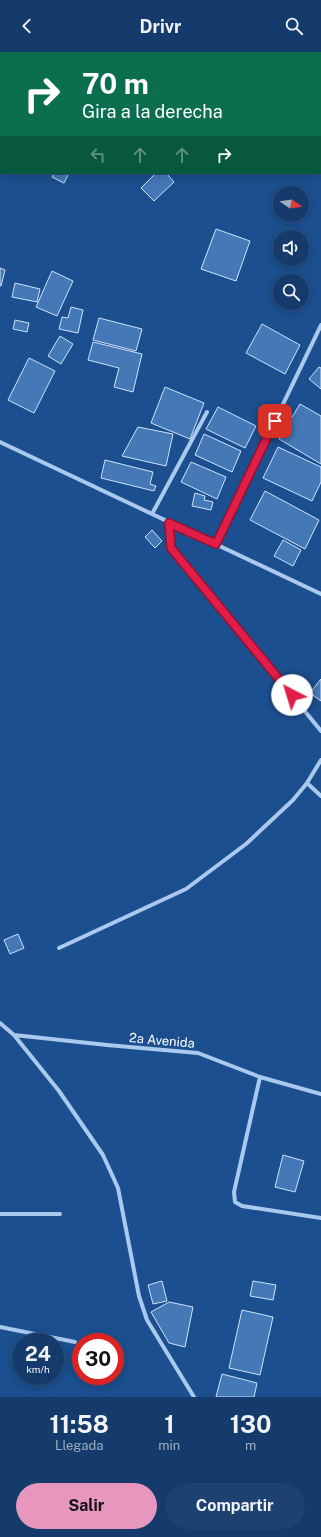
<!DOCTYPE html>
<html lang="es">
<style>
body{margin:0;font-family:"Public Sans",sans-serif;background:#1d4271;color:#f1f3f6;height:100vh;display:flex;flex-direction:column;font-size:15px;white-space:nowrap}
*{box-sizing:border-box;margin:0}
p{font-size:13px;color:#9dadc1}
.icon{flex:none;width:22px;height:22px;fill:none;stroke:currentColor;stroke-width:2;stroke-linecap:round;stroke-linejoin:round}
.map{position:relative;height:1345px;overflow:hidden}
.side{display:flex;flex-direction:column;background:#143b6b;flex:1}
.side>*{flex:none}
.hud{position:absolute;left:0px;top:0px;width:321px;height:122px;box-shadow:0 2px 10px #0003,0 0 0 1px #33557e;background:#0b6e4f;color:#fff;overflow:hidden}
.needle{width:26px;rotate:103deg}
.buttons{position:absolute;left:273px;top:134px;display:grid;gap:8px}
.buttons a{display:grid;place-items:center;width:36px;height:36px;border-radius:50%;background:#143b6b;box-shadow:0 2px 10px #0003,0 0 0 1px #33557e;font-size:20px}
.speed{position:absolute;left:12px;top:1281px;display:flex;gap:8px;font-size:20px;font-weight:700;text-align:center}
.speed>*{display:grid;place-content:center;width:52px;height:52px;border-radius:50%;background:#143b6b;box-shadow:0 2px 10px #0003,0 0 0 1px #33557e;line-height:1}
.speed small{font-size:10px;font-weight:400}
.speed .limit{border:6px solid #d22;background:#fff;color:#111}
.pin{position:absolute;display:grid;place-items:center;width:34px;height:34px;color:#fff;margin:-17px;border-radius:8px;box-shadow:0 2px 6px #0006}
.me{position:absolute;width:44px;margin:-22px;rotate:320deg;stroke-linejoin:round;filter:drop-shadow(0 0 3px #0008)}
.turn{display:flex;align-items:center;gap:14px;height:84px;padding:0 16px;font-size:18px}
.turn .icon{width:52px;height:52px;stroke-width:2.5}
.turn b{display:block;font-size:28px;line-height:34px}
.lanes{display:flex;align-items:center;height:38px;padding:0 16px;background:#0003;justify-content:center;gap:20px;direction:ltr}
.lanes .off{opacity:.35}
.eta{display:flex;justify-content:space-evenly;align-items:center;height:68px;text-align:center}
.eta b{font-size:24px;font-weight:700;line-height:28px}
.action{display:flex;gap:8px;margin-top:auto;padding:8px 16px}
.action a{flex:1;height:46px;border-radius:24px;background:#e797bd;color:#111;font-size:16px;font-weight:700;line-height:46px;text-align:center}
.action a+a{background:#1d4271;color:#f1f3f6}
header{display:flex;justify-content:space-between;align-items:center;height:52px;padding:0 16px;background:#143b6b;font-size:18px;font-weight:700}
.map>svg:first-child{display:block}
</style>
<header><svg class="icon" aria-label="back" viewBox="0 0 24 24"><path d="M15 5l-7 7 7 7"/></svg>Drivr<svg class="icon" aria-label="search" viewBox="0 0 24 24"><circle cx="10" cy="10" r="6"/><path d="M15 15l6 6"/></svg></header>
<div class="map">
<svg width="321" height="1345" viewBox="0 0 321 1345">
<rect width="100%" height="100%" fill="#1b4f8f"/>
<path fill="#4478b7" stroke="#cfe3fa" d="M0 70H1V100L0 99Z
M54 121H69L64 131 52 125Z
M156 121H166L174 130 154 149 141 136Z
M216 177 250 189 236 229 201 217Z
M0 216 5 218 1 234H0Z
M52 219 73 229 57 264 36 255Z
M15 231 40 237 37 250 12 245Z
M71 255 83 258 78 281 59 277 62 265 68 266Z
M99 266 142 277 136 299 93 288Z
M15 268 29 271 27 280 13 277Z
M262 272 300 293 285 322 246 301Z
M60 284 73 292 61 312 48 304Z
M93 290 142 302 133 340 114 335 119 316 88 308Z
M29 306 55 319 34 361 8 348Z
M319 315 321 316V337L309 327Z
M165 335 204 351 190 387 151 371Z
M300 352 321 364V412L279 387Z
M218 355 256 374 245 396 206 377Z
M138 375 173 382 166 414 122 404Z
M204 382 241 399 232 420 195 403Z
M278 395 321 415V430L312 449 263 426Z
M105 408 153 420 150 432 156 434 154 439 101 426Z
M191 410 226 425 217 447 181 430Z
M265 439 319 468 305 497 250 468Z
M195 441 205 444 204 448 213 450 211 458 192 454Z
M152 478 162 489 155 496 145 485Z
M283 488 301 498 293 514 274 504Z
M321 627V649L310 641Z
M18 882 24 896 10 902 4 888Z
M283 1103 304 1109 295 1140 275 1135Z
M162 1229 167 1249 153 1252 148 1233Z
M253 1229 276 1233 273 1248 250 1244Z
M169 1250 193 1255 185 1295 169 1291 151 1260Z
M242 1258 273 1265 260 1323 229 1316Z
M222 1322 257 1331 254 1345H216Z"/>
<g fill="none" stroke-linecap="round" stroke-linejoin="round">
<path stroke="#a9c9ee" stroke-width="4" d="M3 1 4 0
M0 16 1 11
M0 390 321 542
M152 462 207 360
M169 471 171 496 321 679
M216 492 321 273
M307 731 321 744
M59 896 186 837 246 792 293 748 307 731 321 708
M0 971 14 983 59 1039 103 1103 118 1136 139 1244 147 1268 194 1345
M14 983 107 993 198 1001 260 1025 321 1042
M260 1025 234 1140 235 1150 242 1154 321 1166
M0 1162H60
M0 1275 75 1290"/>
</g>
<g fill="none" stroke-linecap="round" stroke-linejoin="round">
<defs>
<path id="route" d="M275 369 216 492 169 471 171 496 292 643"/>
</defs>
<use href="#route" stroke="#92132f" stroke-width="10"/>
<use href="#route" stroke="#e11d48" stroke-width="7"/>
</g>
<g text-anchor="middle" stroke-width="3" stroke-linejoin="round" paint-order="stroke">
<g font-size="13" fill="#fff" stroke="#1b4f8f">
<text transform="translate(162 988) rotate(5)" y="5">2a Avenida</text>
</g>
</g>
</svg>
<div class="buttons">
<a><svg class="needle" viewBox="-14 -14 28 28"><path d="M0-13l5 13h-10z" fill="#e53935"/><path d="M0 13l5-13h-10z" fill="#9dadc1"/></svg></a>
<a><svg class="icon" aria-label="sound" viewBox="0 0 24 24"><path d="M4 9h4l5-4v14l-5-4H4zM17 9q2 3 0 6"/></svg></a>
<a><svg class="icon" aria-label="search" viewBox="0 0 24 24"><circle cx="10" cy="10" r="6"/><path d="M15 15l6 6"/></svg></a>
</div>
<div class="speed"><div>24<small>km/h</small></div><div class="limit">30</div></div>
<div class="pin" style="left:275px;top:369px;background:#d93025"><svg class="icon" aria-label="arrive" viewBox="0 0 24 24"><path d="M6 21V4h12l-3 4 3 4H6"/></svg></div>
<svg class="me" style="left:292px;top:643px" viewBox="-20 -20 40 40"><circle r="19" fill="#fff"/><path d="M0-13L10 11 0 6-10 11z" fill="#e11d48"/></svg>
<div class="hud">
<div class="turn"><svg class="icon" aria-label="right" viewBox="0 0 24 24"><path d="M7 20v-9h11M14 6l5 5-5 5"/></svg><div><b>70 m</b>Gira a la derecha</div></div>
<div class="lanes"><svg class="icon off" aria-label="left" viewBox="0 0 24 24"><path d="M17 20v-9H6M10 6l-5 5 5 5"/></svg><svg class="icon off" aria-label="ahead" viewBox="0 0 24 24"><path d="M12 20V5M6 11l6-6 6 6"/></svg><svg class="icon off" aria-label="ahead" viewBox="0 0 24 24"><path d="M12 20V5M6 11l6-6 6 6"/></svg><svg class="icon" aria-label="right" viewBox="0 0 24 24"><path d="M7 20v-9h11M14 6l5 5-5 5"/></svg></div>
</div>
</div>
<section class="side">
<div class="eta">
<div><b>11:58</b><p>Llegada</p></div>
<div><b>1</b><p>min</p></div>
<div><b>130</b><p>m</p></div>
</div>
<div class="action"><a>Salir</a><a>Compartir</a></div>
</section>
